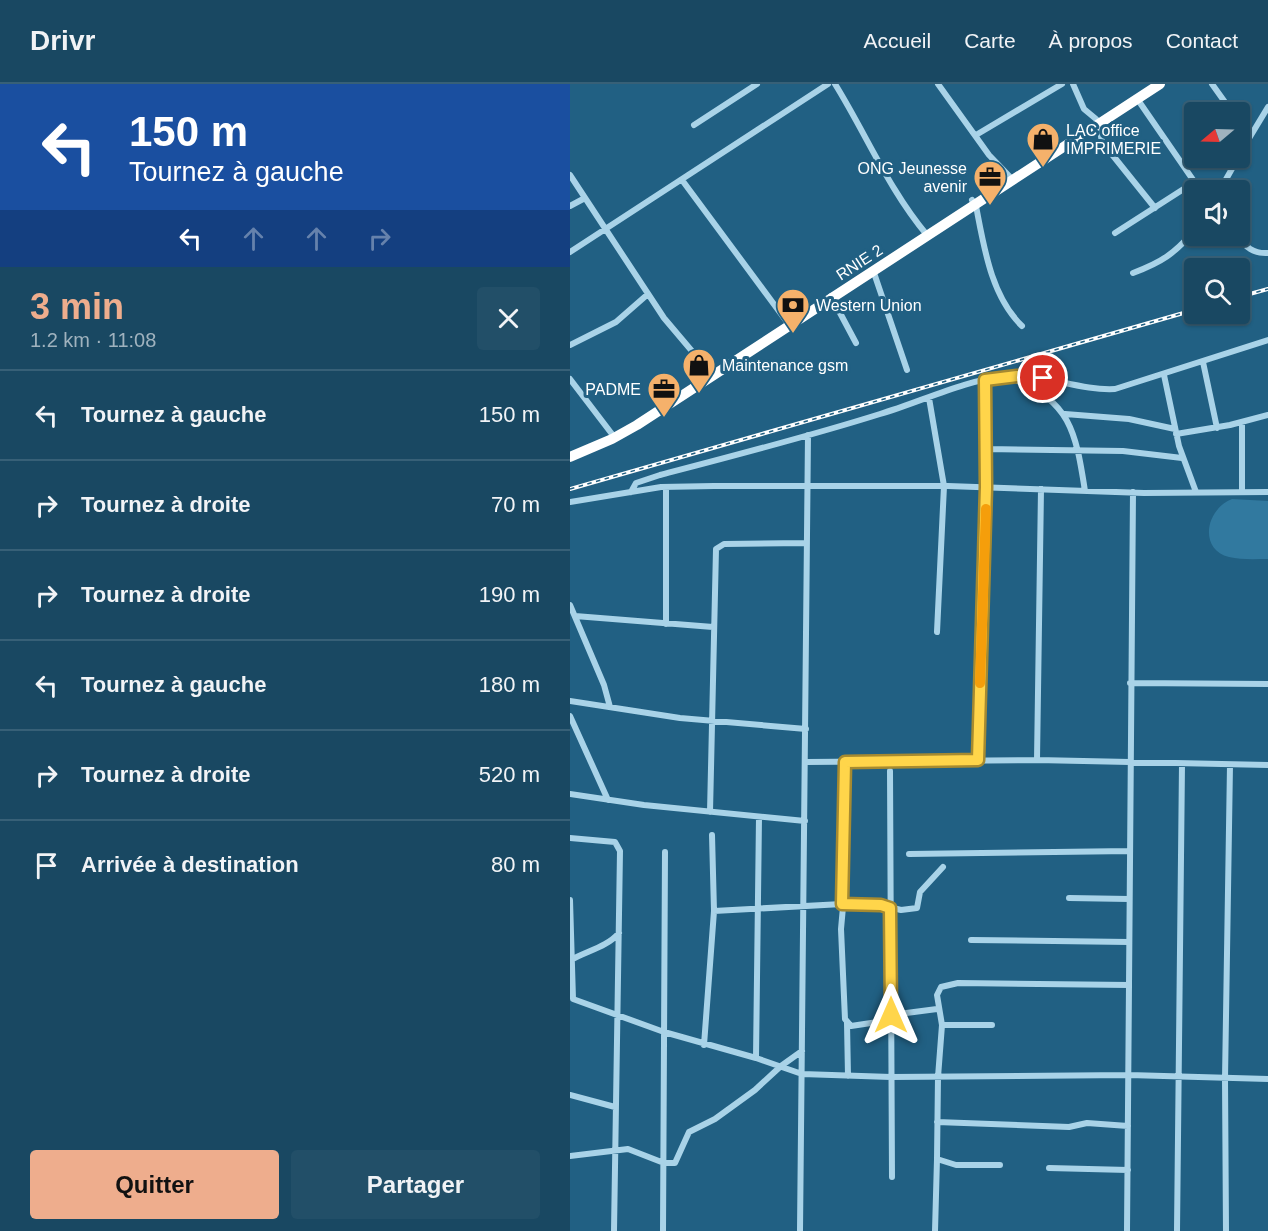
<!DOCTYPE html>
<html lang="fr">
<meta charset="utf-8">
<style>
body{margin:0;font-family:Helvetica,sans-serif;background:#224f68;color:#f1f3f6;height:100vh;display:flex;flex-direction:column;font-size:22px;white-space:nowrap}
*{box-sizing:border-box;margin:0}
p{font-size:20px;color:#9fb2be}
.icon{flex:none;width:33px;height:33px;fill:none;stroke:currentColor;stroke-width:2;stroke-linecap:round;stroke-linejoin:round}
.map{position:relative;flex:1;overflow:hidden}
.panel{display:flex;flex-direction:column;background:#194862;width:570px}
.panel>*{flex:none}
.guide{background:#1a4fa0;color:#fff;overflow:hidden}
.needle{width:39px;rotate:251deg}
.buttons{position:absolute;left:614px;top:18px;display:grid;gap:12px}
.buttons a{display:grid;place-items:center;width:66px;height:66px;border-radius:6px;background:#194862;box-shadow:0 2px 4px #0004,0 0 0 2px #376077;font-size:30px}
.pin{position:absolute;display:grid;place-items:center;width:51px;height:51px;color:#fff;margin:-26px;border:3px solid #fff;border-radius:50%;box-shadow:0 2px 6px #0007}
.me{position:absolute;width:66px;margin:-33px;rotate:0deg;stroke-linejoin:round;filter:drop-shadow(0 0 4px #0008)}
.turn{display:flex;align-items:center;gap:21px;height:126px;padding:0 30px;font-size:27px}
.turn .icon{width:78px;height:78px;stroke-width:2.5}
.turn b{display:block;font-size:42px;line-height:51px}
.lanes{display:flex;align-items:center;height:57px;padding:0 30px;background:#0003;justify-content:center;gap:30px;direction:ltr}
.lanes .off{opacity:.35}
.round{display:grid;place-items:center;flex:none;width:63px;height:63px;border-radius:6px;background:#224f68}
.summary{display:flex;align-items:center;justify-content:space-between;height:102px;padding:0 30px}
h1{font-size:36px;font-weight:700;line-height:45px;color:#eead8d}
.button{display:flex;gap:12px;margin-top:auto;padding:12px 30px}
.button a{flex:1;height:69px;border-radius:6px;background:#eead8d;color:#111;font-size:24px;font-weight:700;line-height:69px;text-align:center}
.button a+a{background:#224f68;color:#f1f3f6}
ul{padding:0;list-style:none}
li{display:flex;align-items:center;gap:18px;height:90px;padding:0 30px;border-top:2px solid #376077}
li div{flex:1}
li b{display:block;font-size:22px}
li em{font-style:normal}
header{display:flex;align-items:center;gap:36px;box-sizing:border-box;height:84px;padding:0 30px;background:#194862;border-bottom:2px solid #376077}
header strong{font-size:28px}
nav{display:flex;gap:33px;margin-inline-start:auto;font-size:21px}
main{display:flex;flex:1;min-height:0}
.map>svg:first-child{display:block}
</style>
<header>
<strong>Drivr</strong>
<nav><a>Accueil</a><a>Carte</a><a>À propos</a><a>Contact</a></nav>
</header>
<main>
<section class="panel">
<div class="guide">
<div class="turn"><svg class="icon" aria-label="left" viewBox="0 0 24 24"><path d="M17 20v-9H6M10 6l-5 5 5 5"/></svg><div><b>150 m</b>Tournez à gauche</div></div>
<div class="lanes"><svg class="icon" aria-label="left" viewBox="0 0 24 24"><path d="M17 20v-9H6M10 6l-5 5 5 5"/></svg><svg class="icon off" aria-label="ahead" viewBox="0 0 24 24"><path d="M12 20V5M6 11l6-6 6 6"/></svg><svg class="icon off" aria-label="ahead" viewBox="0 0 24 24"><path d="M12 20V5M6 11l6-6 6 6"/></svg><svg class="icon off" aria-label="right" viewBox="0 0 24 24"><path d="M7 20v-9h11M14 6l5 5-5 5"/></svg></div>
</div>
<div class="summary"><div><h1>3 min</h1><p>1.2 km · 11:08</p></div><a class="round"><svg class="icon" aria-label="close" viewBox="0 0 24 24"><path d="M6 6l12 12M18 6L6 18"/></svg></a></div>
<ul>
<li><svg class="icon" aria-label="left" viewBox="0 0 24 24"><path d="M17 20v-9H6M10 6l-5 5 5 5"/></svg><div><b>Tournez à gauche</b></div><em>150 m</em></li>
<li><svg class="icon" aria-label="right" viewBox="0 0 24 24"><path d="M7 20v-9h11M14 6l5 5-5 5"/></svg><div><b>Tournez à droite</b></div><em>70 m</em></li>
<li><svg class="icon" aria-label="right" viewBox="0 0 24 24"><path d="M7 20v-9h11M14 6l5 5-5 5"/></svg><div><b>Tournez à droite</b></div><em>190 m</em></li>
<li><svg class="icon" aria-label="left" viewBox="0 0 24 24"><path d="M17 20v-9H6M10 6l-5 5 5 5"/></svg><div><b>Tournez à gauche</b></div><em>180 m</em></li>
<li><svg class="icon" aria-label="right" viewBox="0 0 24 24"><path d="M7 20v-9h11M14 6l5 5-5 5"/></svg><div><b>Tournez à droite</b></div><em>520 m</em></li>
<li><svg class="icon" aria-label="arrive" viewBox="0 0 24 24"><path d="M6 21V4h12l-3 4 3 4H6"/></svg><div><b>Arrivée à destination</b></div><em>80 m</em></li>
</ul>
<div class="button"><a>Quitter</a><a>Partager</a></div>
</section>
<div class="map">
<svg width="698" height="1147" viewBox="0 0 698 1147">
<rect width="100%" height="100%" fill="#216083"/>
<path fill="#31799f" d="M662 415 698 417V475C686 475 671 476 659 473 628 465 636 425 662 415Z"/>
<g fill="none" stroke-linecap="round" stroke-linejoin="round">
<path stroke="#a9d3e8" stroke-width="6" d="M265 0C296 50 319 106 357 151
M368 0 419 71 443 96
M503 0 514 25 526 35
M642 0 662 28
M568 16 630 106
M669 37 680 51
M124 41 187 0
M529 42 532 58 585 124
M406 51 492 0
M669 71 698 23
M0 91 94 234 143 292
M112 96 220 242
M650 106 668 74
M402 116 406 122C414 163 421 212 452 242
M0 122 15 114
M545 149 623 99
M667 152C676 163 683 170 698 169
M0 168 258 0
M303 186 337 286
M563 189C592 178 604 170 624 147
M261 212 286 259
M0 261 46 238 78 210
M633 278 647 344
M594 291 609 362 626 408
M440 294C501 315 506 350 515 407
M0 295 45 354
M359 314 374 402 367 548
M495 330 559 335 605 345
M672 338V408
M606 350 660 341 698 331
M416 365 553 367 612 374
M96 403V540
M61 408 66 399 90 391C163 372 237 353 310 330 351 318 394 296 437 292 474 289 509 307 545 305L698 256
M0 418 91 403 144 402H378L574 409 698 408
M0 521 34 601 40 623
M5 532 143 543
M560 599 698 600
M0 617 110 634 236 645
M0 632 38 716
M408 676 416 403 415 296
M467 676 471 405
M236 678 467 676 698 681
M275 678V801L271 845 275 935 281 942 321 936
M320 687 322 1093
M0 710 74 721 235 737
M140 728 146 465 154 460 235 459
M142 751 144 827
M0 754 45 758 50 767 44 1147
M339 770 560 767
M499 814 559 815
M0 816 3 915 94 948 186 974 232 990 321 993 559 991 698 995
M401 856 559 858
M1 876C17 867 37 863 49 849
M321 931 367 925
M277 939 278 992
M372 941H422
M134 961 144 827 272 820 311 821 331 826 347 824 350 808 373 783
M186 974 189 733
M0 1011 45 1023
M367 1038 499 1043 517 1039 558 1042
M0 1072 58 1065 94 1079H105L119 1048 145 1035 185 1006 211 982 232 967
M430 1081H386L367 1075 368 993 372 941 367 911 371 903 388 899 559 901
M479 1084 558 1086
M93 1147 95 768
M230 1147 238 351
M365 1147 367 1075
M557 1147 563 408
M607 1147 612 680
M656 1147 655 995 660 681"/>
<path stroke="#fff" stroke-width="10" d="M0 373 42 355 67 341 590 0"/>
<defs>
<path id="rail" d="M669 213 698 205
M0 405 624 226"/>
</defs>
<use href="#rail" stroke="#fff" stroke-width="4"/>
<use href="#rail" stroke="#216083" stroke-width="1.5" stroke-dasharray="4.5" stroke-linecap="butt"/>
</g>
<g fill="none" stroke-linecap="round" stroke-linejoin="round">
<defs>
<path id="route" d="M321 931 320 824 311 821 272 820 275 678 408 676 416 403 415 296 447 292 473 294"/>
</defs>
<use href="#route" stroke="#a68a30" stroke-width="15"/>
<use href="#route" stroke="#ffd54a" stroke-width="10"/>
<path stroke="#f59e0b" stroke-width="10" d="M410 599 416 425"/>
</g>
<defs>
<symbol id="shop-pin" viewBox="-11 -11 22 30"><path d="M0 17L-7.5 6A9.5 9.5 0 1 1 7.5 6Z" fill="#f5b16b" stroke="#216083"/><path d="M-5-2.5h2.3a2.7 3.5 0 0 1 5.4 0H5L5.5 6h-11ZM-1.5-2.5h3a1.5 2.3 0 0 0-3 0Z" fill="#111"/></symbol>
<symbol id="office-pin" viewBox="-11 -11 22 30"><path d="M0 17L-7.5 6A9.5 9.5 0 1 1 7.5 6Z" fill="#f5b16b" stroke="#216083"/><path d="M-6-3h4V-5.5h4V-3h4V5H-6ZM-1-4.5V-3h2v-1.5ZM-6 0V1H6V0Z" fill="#111"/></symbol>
<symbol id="bank-pin" viewBox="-11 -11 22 30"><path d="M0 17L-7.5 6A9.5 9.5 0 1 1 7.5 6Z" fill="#f5b16b" stroke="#216083"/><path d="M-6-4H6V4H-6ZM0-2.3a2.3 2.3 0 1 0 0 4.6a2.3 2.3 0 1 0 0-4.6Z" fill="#111"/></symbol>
</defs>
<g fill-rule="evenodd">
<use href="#shop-pin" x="454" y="36" width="38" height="52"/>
<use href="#office-pin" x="401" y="74" width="38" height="52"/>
<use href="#bank-pin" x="204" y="202" width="38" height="52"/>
<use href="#shop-pin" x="110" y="262" width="38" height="52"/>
<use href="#office-pin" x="75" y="286" width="38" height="52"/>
</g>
<g text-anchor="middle" stroke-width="6" stroke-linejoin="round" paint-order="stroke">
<g font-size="16" fill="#fff" stroke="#216083" text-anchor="start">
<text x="496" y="52">LAC office<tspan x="496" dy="18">IMPRIMERIE</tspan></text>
<text x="397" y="90" text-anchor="end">ONG Jeunesse<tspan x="397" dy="18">avenir</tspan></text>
<text x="246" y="227">Western Union</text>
<text x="152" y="287">Maintenance gsm</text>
<text x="71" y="311" text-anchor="end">PADME</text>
</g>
<g font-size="16" fill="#fff" stroke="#216083">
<text transform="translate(289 178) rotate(-33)" y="6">RNIE 2</text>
</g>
</g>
</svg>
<div class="buttons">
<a><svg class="needle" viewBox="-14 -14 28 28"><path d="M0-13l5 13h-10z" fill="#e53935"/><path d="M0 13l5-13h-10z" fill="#9fb2be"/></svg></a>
<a><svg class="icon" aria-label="sound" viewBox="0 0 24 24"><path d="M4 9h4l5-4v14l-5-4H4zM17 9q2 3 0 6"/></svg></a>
<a><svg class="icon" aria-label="search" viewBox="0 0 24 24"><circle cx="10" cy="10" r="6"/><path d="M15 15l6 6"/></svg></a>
</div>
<div class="pin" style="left:473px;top:294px;background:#d93025"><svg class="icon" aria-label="arrive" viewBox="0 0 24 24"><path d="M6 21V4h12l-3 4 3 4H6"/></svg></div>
<svg class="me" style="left:321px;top:931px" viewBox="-20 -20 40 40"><path d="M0-17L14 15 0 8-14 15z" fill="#ffd54a" stroke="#fff" stroke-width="4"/></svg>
</div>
</main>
